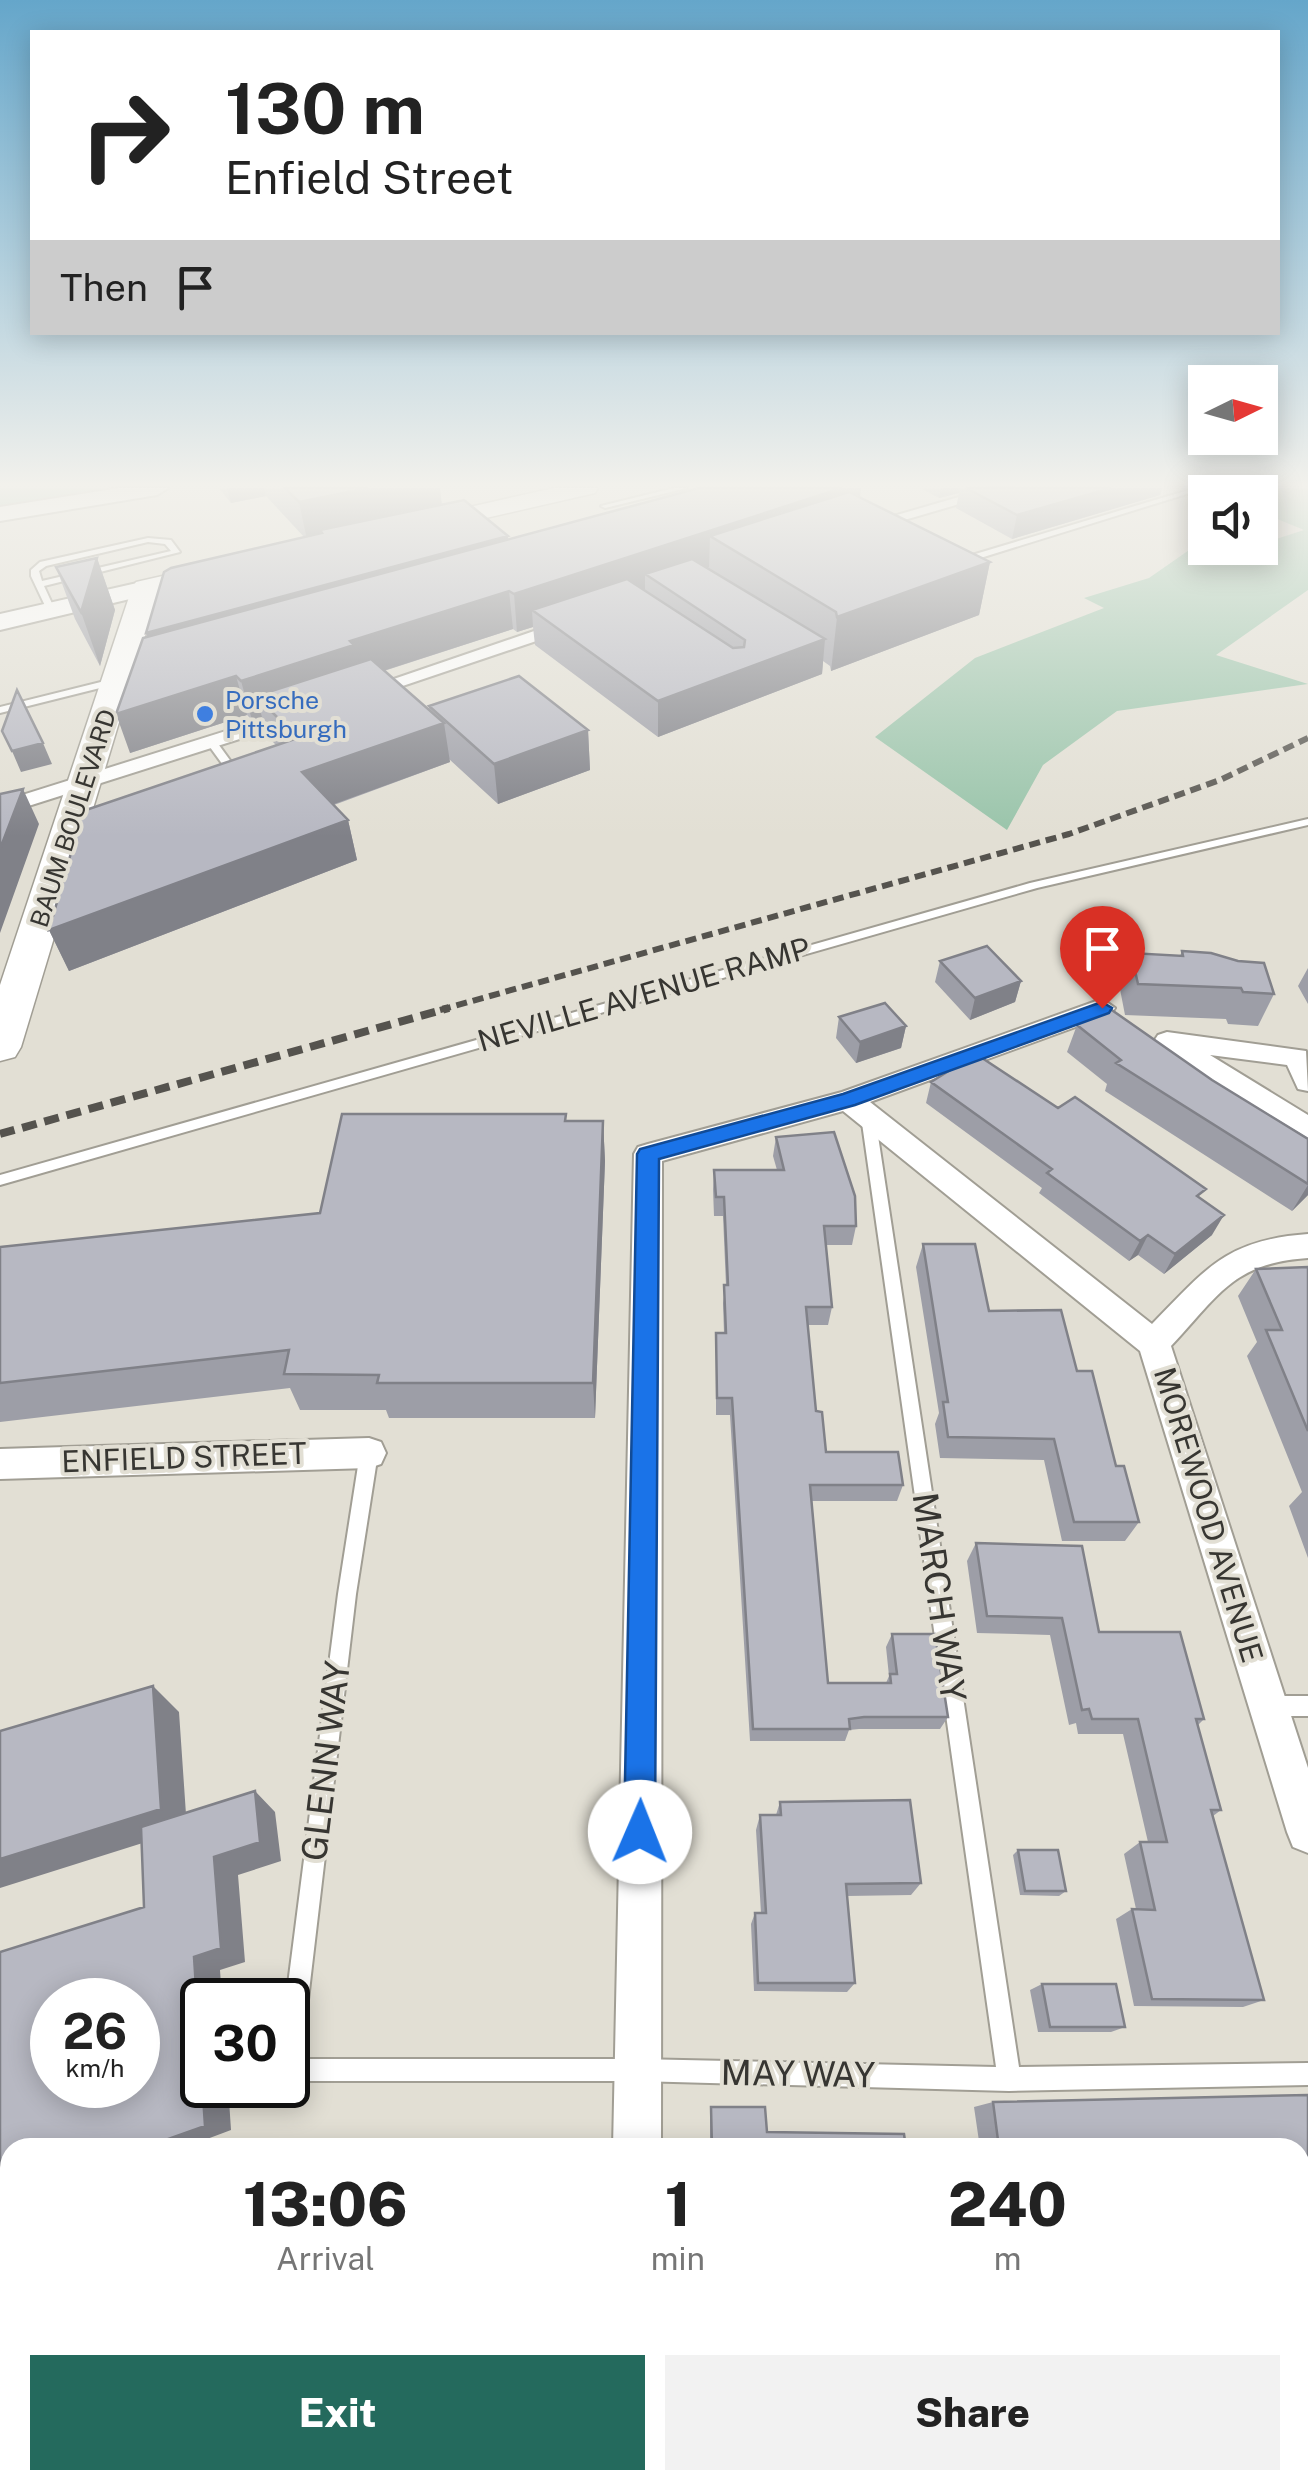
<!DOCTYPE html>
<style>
body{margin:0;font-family:"Public Sans",sans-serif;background:#f2f2f2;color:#222;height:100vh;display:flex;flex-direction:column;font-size:38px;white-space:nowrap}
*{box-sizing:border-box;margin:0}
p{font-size:32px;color:#767676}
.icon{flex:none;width:55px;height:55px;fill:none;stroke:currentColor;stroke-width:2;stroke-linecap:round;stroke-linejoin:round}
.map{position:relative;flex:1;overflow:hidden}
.details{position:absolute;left:0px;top:2138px;width:1310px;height:352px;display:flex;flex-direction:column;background:#fff;border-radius:30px 30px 0 0;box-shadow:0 5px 25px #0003}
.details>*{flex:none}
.top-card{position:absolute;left:30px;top:30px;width:1250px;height:305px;border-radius:0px;box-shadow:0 5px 25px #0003;background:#fff;color:#222;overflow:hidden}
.needle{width:65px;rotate:85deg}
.tools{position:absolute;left:1188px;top:365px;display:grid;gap:20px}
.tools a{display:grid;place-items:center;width:90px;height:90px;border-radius:0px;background:#fff;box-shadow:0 5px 25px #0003;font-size:50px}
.speed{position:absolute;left:30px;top:1978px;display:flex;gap:20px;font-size:50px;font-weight:700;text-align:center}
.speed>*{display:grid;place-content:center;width:130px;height:130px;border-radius:50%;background:#fff;box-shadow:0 5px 25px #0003;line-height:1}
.speed small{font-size:25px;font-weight:400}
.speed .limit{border:5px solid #111;border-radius:15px;background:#fff;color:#111}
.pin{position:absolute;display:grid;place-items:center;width:85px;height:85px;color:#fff;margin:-102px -42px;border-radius:50% 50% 50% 0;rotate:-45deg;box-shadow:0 0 10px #0007}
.pin .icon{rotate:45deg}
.me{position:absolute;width:110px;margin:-55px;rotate:1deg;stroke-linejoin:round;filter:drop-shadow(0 0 8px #0008)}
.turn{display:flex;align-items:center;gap:35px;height:210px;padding:0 30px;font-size:45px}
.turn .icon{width:130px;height:130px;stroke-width:2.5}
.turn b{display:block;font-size:70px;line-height:85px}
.then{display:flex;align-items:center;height:95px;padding:0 30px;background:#0003;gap:20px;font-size:38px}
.eta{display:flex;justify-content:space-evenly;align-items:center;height:170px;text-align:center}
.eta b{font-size:60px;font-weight:800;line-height:70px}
.primary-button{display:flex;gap:20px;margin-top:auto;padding:20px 30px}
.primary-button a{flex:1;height:115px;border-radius:0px;background:#246a5d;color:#fff;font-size:40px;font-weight:800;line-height:115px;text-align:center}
.primary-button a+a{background:#f2f2f2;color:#222}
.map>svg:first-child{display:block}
</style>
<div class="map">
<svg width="1308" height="2488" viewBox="0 0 1308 2488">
<rect width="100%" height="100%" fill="#e2dfd4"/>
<path fill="#99c4aa" d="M0 488H141L142 489 0 514Z
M1250 488H1308V590L1216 655 1308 684 1117 711 1043 765 1007 830 875 737 975 658 1104 608 1084 598 1149 578 1205 539V548H1260V538L1270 541 1304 530 1260 512V504L1270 497Z"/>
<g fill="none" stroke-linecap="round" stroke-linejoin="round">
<defs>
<path id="service" d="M674 488H687L605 508 601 506Z
M1195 488H1206L974 560H968L954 552 958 549 972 555Z
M148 538 171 540 180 552 44 586 55 610 48 612 31 576V570L40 562ZM148 542 165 544 171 551 42 581 39 571 46 566Z
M117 678 122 681 120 683 0 713V707Z
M208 741H216L240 774 239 776H231L207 743Z
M1308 819V825L1037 888 0 1185V1175L1030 883Z
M868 1111 875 1116 1019 2067 1308 2063V2085L1009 2091 637 2081H288V2000H286L338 1594 360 1453 363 1448 369 1445 375 1448 378 1453 356 1594 301 2059H637L996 2067 861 1116Z
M1268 1696H1308V1716H1268L1261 1713 1258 1706 1261 1699Z"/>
<path id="minor" d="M990 488H1014L860 533 852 528Z
M569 619 578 624 575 628 364 699H350L347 695Z
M299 708 309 714 306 718 0 815V802Z
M1102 999 1115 1008 1111 1014 870 1102 1152 1324C1207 1268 1226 1240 1308 1234V1258C1233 1263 1219 1295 1171 1346L1308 1768V1853L1293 1847 1287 1832 1140 1351 843 1111 662 1161 661 2148H613L634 1154 638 1147 648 1144 842 1092Z
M1167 1032 1306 1051 1308 1091 1298 1089 1287 1065 1210 1055 1308 1115V1138L1158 1047 1154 1041 1158 1035Z
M369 1438 381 1442 386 1453 381 1464 369 1468 0 1479V1449Z
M609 2480H663V2488H609Z"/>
<path id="secondary" d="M119 488H168L157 495 0 521V507Z
M146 581 155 583 158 588 155 593 0 630V614Z"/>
<path id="primary" d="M554 488H598L595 493 416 534 403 526 407 521Z
M224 562 238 570 234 576 158 593 21 1047 15 1057 0 1061V985L132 588 136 582Z"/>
</defs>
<use href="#service" stroke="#a19e94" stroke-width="4"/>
<use href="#minor" stroke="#a19e94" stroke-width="4"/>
<use href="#secondary" stroke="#a19e94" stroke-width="4"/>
<use href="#primary" stroke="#a19e94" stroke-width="3"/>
<use href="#service" fill="#fff" fill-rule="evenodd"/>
<use href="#minor" fill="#fff" fill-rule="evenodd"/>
<use href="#secondary" fill="#fff" fill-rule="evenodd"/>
<use href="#primary" fill="#fff" fill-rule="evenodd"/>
<path stroke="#55534e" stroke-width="6" stroke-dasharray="11 6" stroke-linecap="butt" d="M440 1010 1069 834 1220 780 1308 738"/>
<path stroke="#55534e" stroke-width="8" stroke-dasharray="15 8" stroke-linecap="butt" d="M0 1134 449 1008"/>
</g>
<path fill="#9d9ea7" d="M219 488H440L442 505 508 536V539L694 489 692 488H861L860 497 990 562 979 615 831 671 830 666 823 661 822 674 658 737 535 645 533 627 517 632 513 629 384 671 429 710V706L588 730 590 770 498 804 449 759 450 762 334 805 348 820 357 860 69 971 49 930 276 745 266 735 262 717 252 720 247 715 130 753 147 637 146 633 304 537 266 496 231 503Z
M920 488H1162L1160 495 1012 539 956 508 959 493 939 498Z
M97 558 115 610 100 666 75 619 56 567Z
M1182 951 1274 994 1258 1026 1228 1024 1226 1019 1125 1015 1119 984 1131 953 1180 956Z
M940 961 1021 981 1015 1002 970 1020 935 982Z
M1308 968V1004L1298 986Z
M839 1017 906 1026 901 1048 856 1063 836 1038Z
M1077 1025 1212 1080 1308 1139V1195L1292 1211 1105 1091 1107 1084 1067 1052Z
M931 1082 1058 1108 1201 1199 1212 1235 1164 1274 1138 1255 1129 1261 1039 1193 1042 1188 926 1103Z
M566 1114V1121H603L605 1161 595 1418H389L386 1410H300L290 1388 0 1422V1247L320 1213Z
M776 1137 856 1226 852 1245H826L832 1307 828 1325H808L816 1411 826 1452 903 1485 897 1501H812L828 1683H886L889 1676 886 1647 892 1634 948 1717 940 1729H859L849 1730 845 1741H750L730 1415H716V1333H724L723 1303 726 1285 723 1216H714L713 1189 714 1170H777L773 1156Z
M923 1244 989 1311 1077 1371 1139 1522 1125 1541H1062L1044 1460 940 1458 935 1424 939 1413 916 1267Z
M1308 1267V1558L1289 1506 1302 1492 1247 1356 1257 1342 1238 1296 1256 1269Z
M976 1543 1099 1632 1204 1719 1198 1725 1221 1810 1213 1816 1264 2000 1243 2007 1134 2006 1116 1919 1132 1909H1136L1124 1854 1140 1842H1148L1123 1734H1078L1076 1723 1069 1725 1050 1635 977 1633 967 1561Z
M780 1802 921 1883 911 1895 847 1896 855 1983 847 1992 754 1991 751 1924 755 1913H761L756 1830 760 1815H776Z
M1018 1850 1066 1891 1059 1896 1020 1895 1013 1855Z
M1042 1984 1125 2027 1111 2032H1038L1030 1990Z
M993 2102 1300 2148H980L974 2107Z
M711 2107 767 2132 906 2148H710V2110Z
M118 2480H182L181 2488H99Z
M714 2480H781L785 2488H715Z
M1023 2480H1300L1308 2488H1024Z"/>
<path fill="#808188" d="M227 488H264L266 496 231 503Z
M368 488H440L442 509 320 530 321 537 307 540 299 502Z
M842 488H861L857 517 710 536 709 567 660 584 645 574V589L548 622 532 610 533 627 517 632 514 594Z
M941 488H960L959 493 939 498Z
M1111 488H1162L1160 495 1012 539 1017 515Z
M508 536 510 565 156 663 146 633Z
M97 558 115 610 100 666 81 612Z
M990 562 979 615 831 671 837 617Z
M509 591 513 629 361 678 256 696 262 717 252 720 241 681 350 641Z
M825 639 822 674 658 737V701Z
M236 676 247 715 130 753 116 714Z
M444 723 450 762 312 812 302 772Z
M588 730 590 770 498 804 494 764Z
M43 743 52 764 21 772 12 751Z
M23 789 39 824 0 933V849Z
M348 820 357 860 69 971 49 930Z
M1021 981 1015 1002 970 1020 975 998Z
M906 1026 901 1048 856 1063 860 1042Z
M603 1121 605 1161 595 1418 593 1383Z
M1308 1185V1195L1292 1211Z
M1224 1215 1212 1235 1164 1274 1175 1254Z
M1148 1235 1138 1255 1129 1261 1140 1241Z
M153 1686 179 1712 187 1829 0 1888V1859Z
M255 1791 275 1812 281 1861 238 1875 245 1962 220 1970 222 2000H202V2085H228L231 2130 183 2148H143L194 1957 214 1857Z
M10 2302V2310L0 2314V2306Z
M35 2480H66V2488H35Z
M160 2480H182L181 2488H158Z"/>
<path fill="#b7b8c2" stroke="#808188" stroke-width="2.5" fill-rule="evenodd" d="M285 488H368L299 502Z
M699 488H842L514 594 509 591 350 641 354 645 241 681 236 676 116 714 143 638Z
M966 488H1111L1017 515Z
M849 492 990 562 837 617 836 612 710 536Z
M464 500 508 536 146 633 164 572 171 568 322 533 320 530Z
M97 558 81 612 56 567Z
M692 559 825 639 658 701 532 610 627 579 733 648 744 647 745 640 645 574Z
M371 659 444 723 302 772 348 820 49 930 83 811 298 738 256 696Z
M519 676 588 730 494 764 429 706Z
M17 690 43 743 12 751 2 731Z
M23 789 0 849V794Z
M987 946 1021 981 975 998 940 961Z
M1182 951 1211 953 1238 961 1264 963 1274 994 1243 992 1241 988 1138 984 1131 953 1183 956Z
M885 1003 906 1026 860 1042 839 1017Z
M1106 1006 1212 1080 1308 1139V1184L1116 1063 1121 1060 1077 1025Z
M976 1054 1058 1108 1075 1097 1206 1189 1197 1196 1224 1215 1175 1254 1148 1235 1140 1241 1047 1173 1052 1169 931 1082Z
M342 1114H566L565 1121H603L593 1383H377L379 1375 284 1374 289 1350 0 1383V1247L320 1213Z
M834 1132 855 1196 856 1226H824L832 1307H806L816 1411 822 1412 826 1452H898L903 1485H810L828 1683H891L890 1674H897L892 1634H935L948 1717H864L849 1719 850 1729H753L732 1398H717L716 1333H726L724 1285H728L724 1197H716L714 1170H784L776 1137Z
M923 1244H975L989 1311 1061 1310 1077 1371H1092L1116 1466H1124L1139 1522H1074L1054 1439 948 1437 943 1402H948Z
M1308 1267V1431L1266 1330H1282L1256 1269Z
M976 1543 1082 1546 1099 1632H1180L1204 1719H1196L1221 1810H1211L1264 2000 1152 1999 1132 1909 1155 1910 1140 1842H1167L1138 1719H1092L1089 1709 1082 1710 1062 1618 987 1616Z
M153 1686 161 1809 0 1859V1731Z
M255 1791 260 1842 214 1857 221 1948 194 1957 205 2126 143 2148H10V2302L0 2306V1952L144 1907 141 1827ZM52 2000H138V2085H52Z
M910 1800 921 1883 846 1884 855 1983H758L755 1913H766L760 1815H781L780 1802Z
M1018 1850H1058L1066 1891H1025Z
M1042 1984H1116L1125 2027H1050Z
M1308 2095V2297L1300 2299V2148H999L993 2102Z
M711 2107H765L767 2132 904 2134 906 2148H712Z
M1300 2304 1308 2336V2488H1046L1045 2480H1300Z
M10 2406V2480H35V2488H0V2409Z
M125 2480H160L158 2488H106Z
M283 2480H464L458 2488H282Z
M720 2480H773V2488H720Z"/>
<linearGradient id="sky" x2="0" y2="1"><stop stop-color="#65a6ca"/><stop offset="0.58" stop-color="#f2f1ec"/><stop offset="1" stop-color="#f2f1ec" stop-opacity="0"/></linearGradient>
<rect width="1308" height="836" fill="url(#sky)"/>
<path fill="#1a73e8" stroke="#114b97" stroke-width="2.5" d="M1102 1002 1112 1008 1109 1013 855 1105 659 1159 655 1832 651 1843 640 1847 629 1843 624 1832 637 1154 640 1149 843 1094Z"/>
<circle fill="#3f7fe0" stroke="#e2dfd4" stroke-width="4" cx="205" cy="714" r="10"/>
<g text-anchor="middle" stroke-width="8" stroke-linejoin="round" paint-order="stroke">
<g font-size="25" fill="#366cbe" stroke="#e2dfd4" text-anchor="start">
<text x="225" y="709">Porsche<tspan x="225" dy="29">Pittsburgh</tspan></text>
</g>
<g font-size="25" fill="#373632" stroke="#e2dfd4">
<text transform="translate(73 818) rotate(-72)" y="9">BAUM BOULEVARD</text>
</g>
<g font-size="30" fill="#373632" stroke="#e2dfd4">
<text transform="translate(644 995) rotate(-16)" y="10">NEVILLE AVENUE RAMP</text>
<text transform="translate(184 1458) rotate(-2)" y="10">ENFIELD STREET</text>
<text transform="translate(1208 1515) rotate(73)" y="10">MOREWOOD AVENUE</text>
</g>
<g font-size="35" fill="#373632" stroke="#e2dfd4">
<text transform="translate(939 1597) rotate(82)" y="12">MARCH WAY</text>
<text transform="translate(326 1761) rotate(-83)" y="12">GLENN WAY</text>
<text transform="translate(798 2074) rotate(1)" y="12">MAY WAY</text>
</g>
</g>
</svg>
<div class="tools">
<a><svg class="needle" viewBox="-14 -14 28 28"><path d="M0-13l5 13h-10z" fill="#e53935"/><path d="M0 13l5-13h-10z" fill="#767676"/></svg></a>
<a><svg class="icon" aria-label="sound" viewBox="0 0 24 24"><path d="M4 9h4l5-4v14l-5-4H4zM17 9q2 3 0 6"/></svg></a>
</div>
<div class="speed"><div>26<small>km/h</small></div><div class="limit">30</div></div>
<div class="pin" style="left:1102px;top:1008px;background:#d93025"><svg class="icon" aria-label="arrive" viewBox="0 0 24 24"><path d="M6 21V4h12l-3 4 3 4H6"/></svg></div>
<svg class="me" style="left:640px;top:1832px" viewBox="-20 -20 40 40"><circle r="19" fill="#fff"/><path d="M0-13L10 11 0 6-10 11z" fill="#1a73e8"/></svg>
<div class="top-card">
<div class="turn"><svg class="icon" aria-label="right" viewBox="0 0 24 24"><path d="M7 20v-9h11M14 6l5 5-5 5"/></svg><div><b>130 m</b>Enfield Street</div></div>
<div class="then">Then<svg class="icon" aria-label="arrive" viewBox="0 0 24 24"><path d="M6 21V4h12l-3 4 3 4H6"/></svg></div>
</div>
<section class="details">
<div class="eta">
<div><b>13:06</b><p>Arrival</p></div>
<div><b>1</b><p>min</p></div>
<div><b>240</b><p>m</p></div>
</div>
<div class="primary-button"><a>Exit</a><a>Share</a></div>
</section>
</div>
